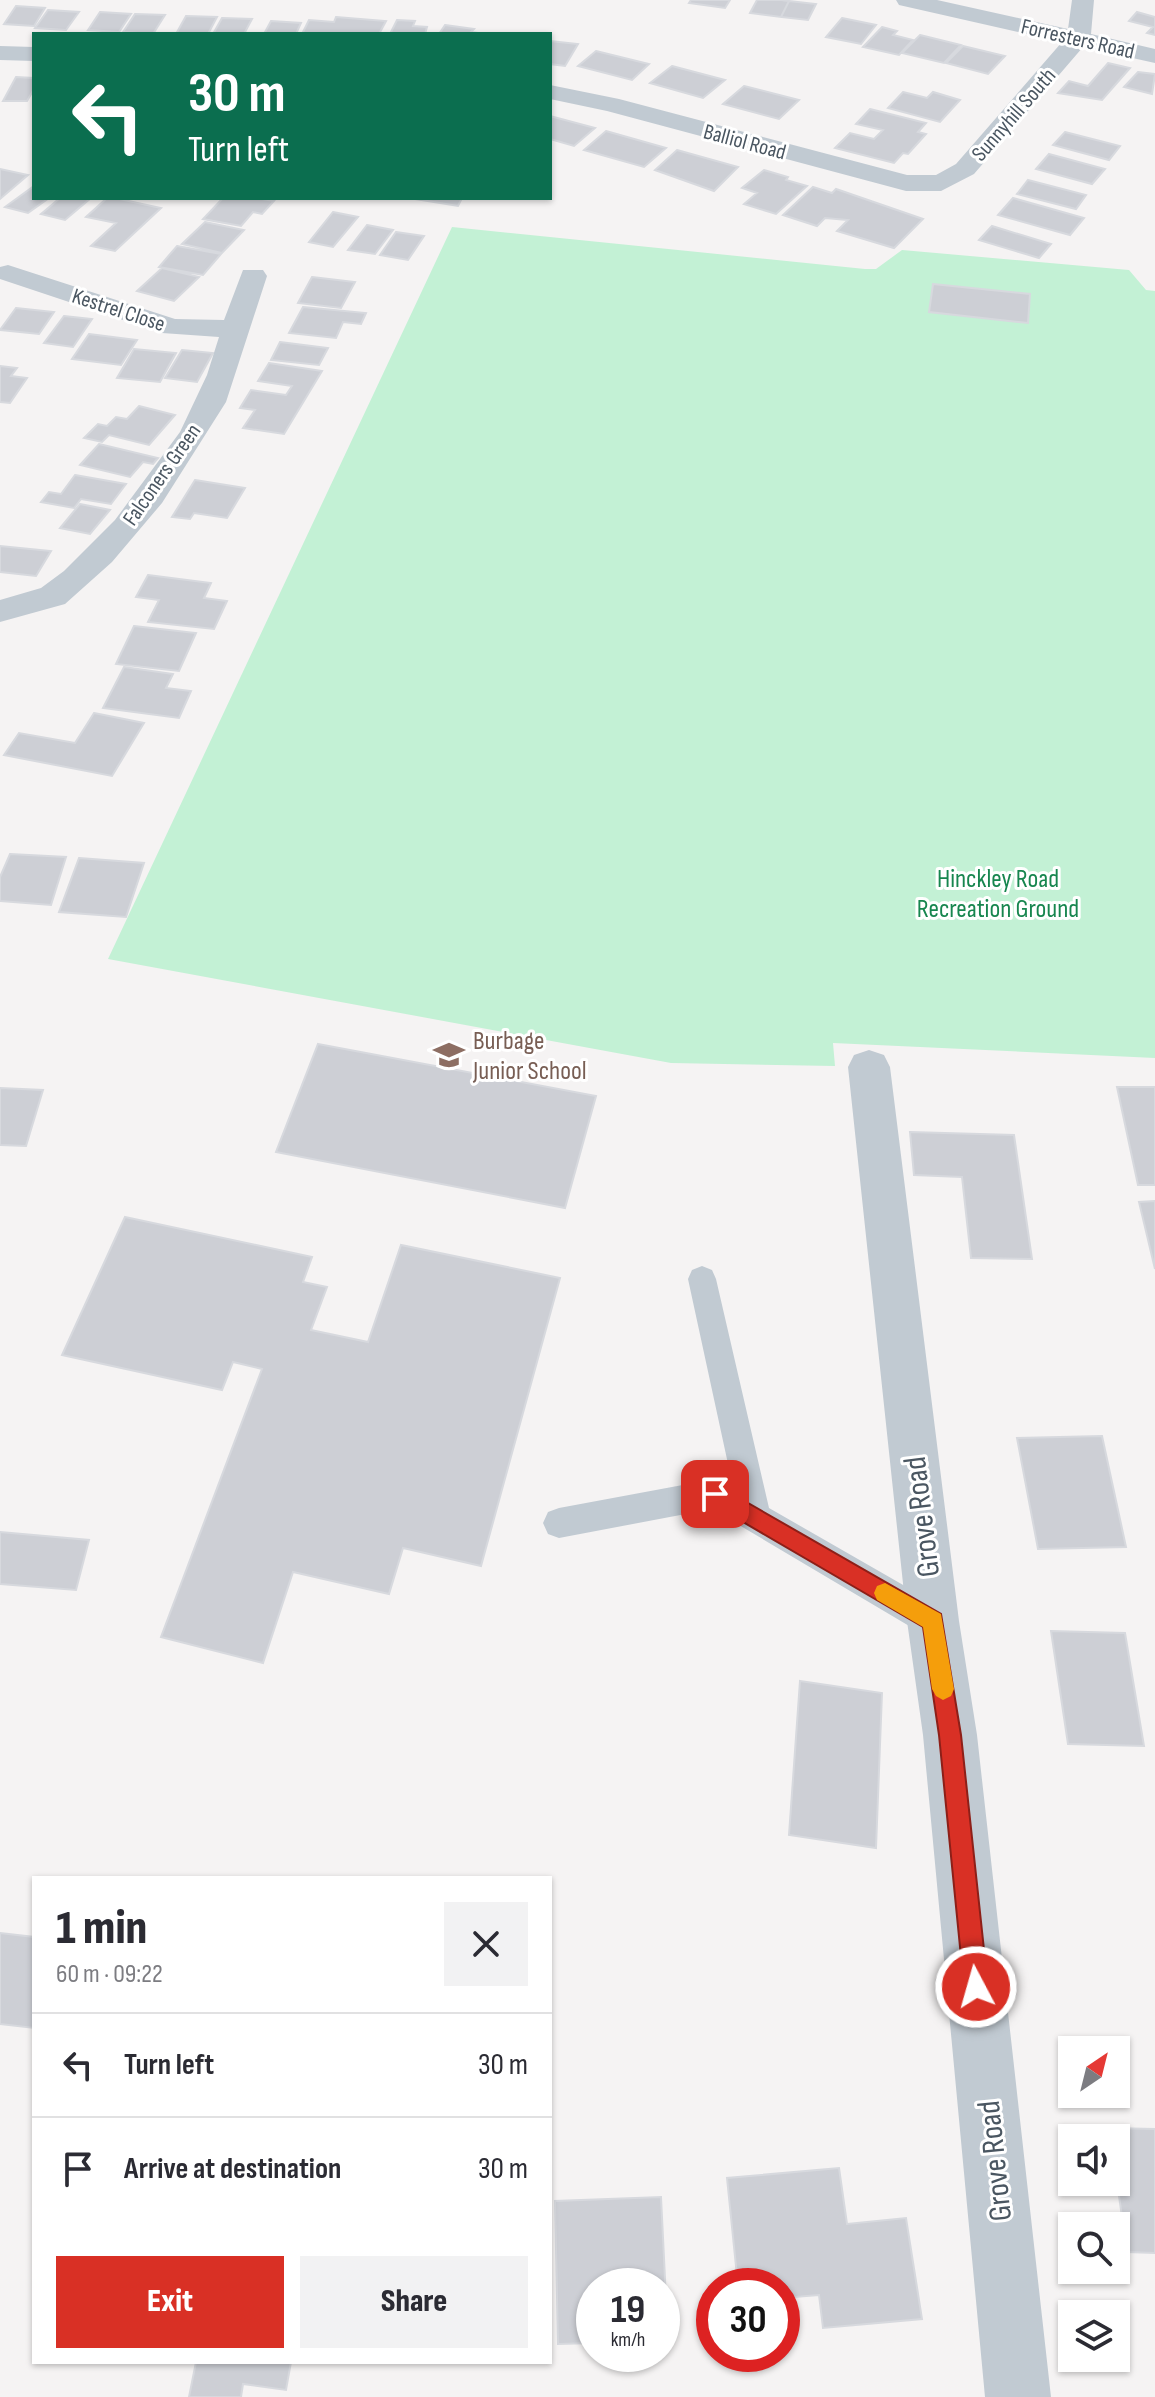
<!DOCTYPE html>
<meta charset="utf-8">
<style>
body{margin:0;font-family:"Sofia Sans Condensed",sans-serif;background:#f2f2f3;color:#2b2b33;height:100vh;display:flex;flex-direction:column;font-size:30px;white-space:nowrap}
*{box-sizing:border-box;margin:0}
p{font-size:26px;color:#7c7c81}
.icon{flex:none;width:44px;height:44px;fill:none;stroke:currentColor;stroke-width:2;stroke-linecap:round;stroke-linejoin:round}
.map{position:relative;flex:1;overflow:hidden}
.details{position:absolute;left:32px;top:1876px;width:520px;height:488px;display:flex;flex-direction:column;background:#fff;border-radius:0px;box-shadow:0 2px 6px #0004}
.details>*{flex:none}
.guide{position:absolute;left:32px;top:32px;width:520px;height:168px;border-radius:0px;box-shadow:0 2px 6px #0004;background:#0b6e4f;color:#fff;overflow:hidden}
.needle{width:52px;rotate:35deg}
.controls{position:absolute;left:1058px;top:2036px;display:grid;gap:16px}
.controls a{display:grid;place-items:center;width:72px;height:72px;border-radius:0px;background:#fff;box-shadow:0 2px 6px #0004;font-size:40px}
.speed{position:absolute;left:576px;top:2268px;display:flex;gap:16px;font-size:40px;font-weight:700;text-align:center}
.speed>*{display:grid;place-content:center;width:104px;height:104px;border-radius:50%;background:#fff;box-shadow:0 2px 6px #0004;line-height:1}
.speed small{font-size:20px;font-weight:400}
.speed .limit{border:12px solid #d22;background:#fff;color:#111}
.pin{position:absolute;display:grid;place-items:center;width:68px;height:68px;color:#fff;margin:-34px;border-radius:16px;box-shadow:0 4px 12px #0006}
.me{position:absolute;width:88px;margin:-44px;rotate:354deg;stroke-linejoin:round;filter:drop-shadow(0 0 6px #0008)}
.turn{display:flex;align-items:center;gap:28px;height:168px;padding:0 24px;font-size:36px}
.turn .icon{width:104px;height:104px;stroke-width:2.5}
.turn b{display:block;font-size:56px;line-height:68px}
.round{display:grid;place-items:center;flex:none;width:84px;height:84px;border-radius:0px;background:#f2f2f3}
.overview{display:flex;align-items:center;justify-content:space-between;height:136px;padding:0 24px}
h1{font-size:48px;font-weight:800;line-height:60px}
.action{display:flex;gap:16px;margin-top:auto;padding:16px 24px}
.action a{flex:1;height:92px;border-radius:0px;background:#d93025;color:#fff;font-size:32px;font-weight:800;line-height:92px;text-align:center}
.action a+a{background:#f2f2f3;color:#2b2b33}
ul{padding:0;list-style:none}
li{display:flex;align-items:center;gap:24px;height:104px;padding:0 24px;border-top:2px solid #e1e1e2}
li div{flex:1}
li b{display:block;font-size:30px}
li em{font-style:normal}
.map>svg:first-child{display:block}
</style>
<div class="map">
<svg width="1155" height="2397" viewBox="0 0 1155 2397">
<rect width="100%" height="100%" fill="#f5f3f3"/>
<path fill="#c3f1d5" d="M452 227 865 269H876L902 250 1129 270 1146 290 1155 291V1058L833 1043 835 1066 671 1063 108 959Z"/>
<path fill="#cdcfd5" stroke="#d7d9de" stroke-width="2" d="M691 0H730L725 8 689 3Z
M757 0H781L789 1 781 17 750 13Z
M789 1 816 4 808 20 781 17Z
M16 6 45 8 34 26 4 24Z
M48 10 79 12 66 30 35 28Z
M100 12 131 14 119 32 88 30Z
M1137 12 1155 17V35L1147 33 1153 27 1129 21Z
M135 14 165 15 153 34 123 32Z
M186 16 217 17 208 34H176Z
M336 17 386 21 379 34H302L309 20 334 22Z
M222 18 252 19 244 34H213Z
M842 18 876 25 861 44 826 37Z
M397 20 415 21 413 26 427 27 425 34H390Z
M271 21 301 23 296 34H264Z
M445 25 474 29 471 32 485 34H439Z
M882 27 897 31 893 35 913 40 899 55 863 47Z
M920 35 961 45 944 63 902 53Z
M550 41 578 44 565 66 550 64Z
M963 46 1005 56 988 74 946 63Z
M596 51 649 64 632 80 578 66Z
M1108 63 1130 68 1102 100 1058 93 1069 81 1088 86Z
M672 66 725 80 703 98 650 83Z
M1138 72 1155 74 1152 94 1124 87Z
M16 77 34 78V89L27 101H3Z
M744 86 799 100 779 119 723 104Z
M903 92 927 98 933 92 960 100 940 122 888 108Z
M870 109 926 123 918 132 926 134 908 154 903 153 894 163 835 148 850 133 874 139 883 130 856 124Z
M550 116 595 128 574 146 550 139Z
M606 131 666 148 644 167 584 150Z
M1065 132 1120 146 1109 160 1053 145Z
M677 150 738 167 714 191 655 170Z
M1049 154 1105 169 1092 184 1036 169Z
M0 169 28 175 0 199Z
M764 170 788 177 786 180 807 186 776 214 744 204 757 193 742 188Z
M1028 180 1086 195 1076 209 1017 194Z
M34 186V198H49L28 213 5 207Z
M813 187 832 193 836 189 923 219 894 248 837 231 848 220 825 218 817 226 783 215Z
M60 198H91L65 220 41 214Z
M107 198H115L161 208 115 251 91 246 116 223 86 217Z
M223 198H256L274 201 262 214 253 212 241 226 203 219Z
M409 198H462L458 206Z
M1013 198 1084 218 1070 235 998 215Z
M333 212 358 217 333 247 309 242Z
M205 222 244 230 222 253 182 244Z
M367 225 393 230 375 254 348 250Z
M992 226 1051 244 1039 258 979 240Z
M396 232 424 236 408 260 380 255Z
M177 246 221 254 203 275 159 267Z
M162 268 199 277 174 301 137 291Z
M312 277 355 282 341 308 298 303Z
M933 284 1030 294 1028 323 929 312Z
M303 307 366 313 361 324 343 322 336 338 289 333Z
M16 308 54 312 39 334 0 330Z
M64 316 92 319 73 347 44 343Z
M89 334 137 340 121 365 72 359Z
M280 342 328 348 319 365 271 360Z
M134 349 176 353 160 382 117 378Z
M182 350 213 353 197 382 165 378Z
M269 363 322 371 284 434 243 428 255 410 240 408 251 390 286 395 292 386 258 381Z
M0 366 17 368 11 376 27 378 10 403 0 402Z
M139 406 175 415 149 445 109 435 102 442 84 438 98 424 107 426 116 417 127 419Z
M99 444 158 458 153 464 143 462 130 477 80 465Z
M75 475 126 484 111 504 81 499 74 508 41 502 49 492 61 494Z
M195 480 245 488 227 518 194 513 190 519 172 517Z
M80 504 110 510 90 534 60 528Z
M0 546 51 551 36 576 0 572Z
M148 575 211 583 204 598 227 601 214 629 148 622 159 600 136 597Z
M134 626 196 633 179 671 116 664Z
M124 667 173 674 166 688 191 691 179 718 103 708Z
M94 713 144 723 112 776 4 755 19 733 75 743Z
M10 854 66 857 51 905 0 901V877Z
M79 858 144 863 126 917 59 912Z
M318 1044 596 1096 565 1208 276 1152Z
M1117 1087H1155V1185H1138Z
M0 1088 43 1090 26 1146 0 1145Z
M910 1132 1014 1135 1032 1259 971 1258 962 1177 914 1175Z
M1155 1201V1269L1139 1202Z
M125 1217 312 1257 303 1282 327 1287 311 1330 368 1342 401 1245 560 1278 481 1566 403 1548 389 1594 293 1572 263 1663 161 1637 262 1369 233 1362 222 1390 62 1355Z
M1102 1436 1126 1547 1038 1549 1017 1438Z
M0 1532 89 1540 76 1590 0 1584Z
M1051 1631 1125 1633 1144 1746 1068 1744Z
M800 1681 882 1693 876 1848 789 1835Z
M0 1933 34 1937V2028L0 2024Z
M1109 2128 1155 2129V2253L1127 2252 1116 2175V2138H1111Z
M839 2168 847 2224 906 2218 922 2319 823 2328 819 2295 782 2298V2286H738L727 2178Z
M661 2197 668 2340H662V2286H594V2343L558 2344 555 2201Z
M196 2362H291L286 2390 243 2384 241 2397H189Z"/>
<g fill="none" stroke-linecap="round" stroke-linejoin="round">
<path fill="#c1cad2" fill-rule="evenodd" d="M702 1266 712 1270 716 1279 769 1508 945 1609 949 1621 945 1633 933 1637 921 1633 712 1509 559 1538 548 1534 543 1523 548 1512 559 1508 715 1479 733 1487 688 1279 692 1270Z"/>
<path fill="#c1cad2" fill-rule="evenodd" d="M896 0H937L1068 29 1072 0H1094L1091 34 1155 49V63L1083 47 974 174 941 191H906L607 111 550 99V85L619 99 907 175H936L956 164 1062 42 899 5Z
M0 46 34 47V61L0 60Z
M8 265 175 319 224 320 243 270H263L267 276 226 402 162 503 112 562 65 604 0 622V600L41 588 64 571 115 520 180 432 207 375 219 337 162 333 0 279V267Z
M869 1050 884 1055 890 1067 959 1621 977 1735 1051 2397H985L923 1735 907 1621 848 1067 854 1055Z"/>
</g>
<path fill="#d93025" stroke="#8d1f18" stroke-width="2" d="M715 1484 941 1614 961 1735 988 1987 984 1996 976 1999 968 1996 964 1987 939 1735 923 1627 707 1501 704 1494 707 1487Z"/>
<path fill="#f59e0b" d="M885 1583 941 1614 954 1689 951 1696 943 1700 936 1696 932 1689 923 1627 877 1600 874 1593 877 1586Z"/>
<defs>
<symbol id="school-bare" viewBox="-9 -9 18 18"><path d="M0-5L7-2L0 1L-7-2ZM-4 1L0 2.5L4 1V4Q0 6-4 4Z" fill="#8d6e63" stroke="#fff" stroke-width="2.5" paint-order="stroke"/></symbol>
</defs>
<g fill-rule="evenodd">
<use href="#school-bare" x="427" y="1033" width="44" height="44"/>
</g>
<g text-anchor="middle" stroke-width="6" stroke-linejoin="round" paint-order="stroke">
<g font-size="22" fill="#4a5661" stroke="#fff">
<text transform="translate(1078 38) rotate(13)" y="8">Forresters Road</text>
<text transform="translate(1013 114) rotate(-49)" y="8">Sunnyhill South</text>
<text transform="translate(745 141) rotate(15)" y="8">Balliol Road</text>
<text transform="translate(119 309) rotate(18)" y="8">Kestrel Close</text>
<text transform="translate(161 474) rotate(-55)" y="8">Falconers Green</text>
</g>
<g font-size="26" fill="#17864f" stroke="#fff">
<text x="998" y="887">Hinckley Road<tspan x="998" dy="30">Recreation Ground</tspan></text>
</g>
<g font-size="26" fill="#785e54" stroke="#fff" text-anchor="start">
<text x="473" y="1049">Burbage<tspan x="473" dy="30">Junior School</tspan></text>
</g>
<g font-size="32" fill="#4a5661" stroke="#fff">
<text transform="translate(921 1517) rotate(-97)" y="11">Grove Road</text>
<text transform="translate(994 2161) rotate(-96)" y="11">Grove Road</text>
</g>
</g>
</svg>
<div class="controls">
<a><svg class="needle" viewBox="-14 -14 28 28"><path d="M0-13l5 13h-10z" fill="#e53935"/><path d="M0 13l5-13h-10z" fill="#7c7c81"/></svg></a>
<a><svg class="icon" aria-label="sound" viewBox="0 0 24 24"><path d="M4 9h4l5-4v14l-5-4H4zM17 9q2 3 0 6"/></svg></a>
<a><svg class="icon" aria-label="search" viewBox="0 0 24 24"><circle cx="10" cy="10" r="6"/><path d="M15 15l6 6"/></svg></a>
<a><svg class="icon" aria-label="layers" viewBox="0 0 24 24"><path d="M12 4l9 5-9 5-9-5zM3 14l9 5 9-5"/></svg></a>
</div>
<div class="speed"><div>19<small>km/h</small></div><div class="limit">30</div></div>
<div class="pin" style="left:715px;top:1494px;background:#d93025"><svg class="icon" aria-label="arrive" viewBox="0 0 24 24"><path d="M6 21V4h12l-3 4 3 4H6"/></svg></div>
<svg class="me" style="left:976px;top:1987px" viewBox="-20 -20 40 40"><circle r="17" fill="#d93025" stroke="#fff" stroke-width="3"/><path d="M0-11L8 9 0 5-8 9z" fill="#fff"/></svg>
<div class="guide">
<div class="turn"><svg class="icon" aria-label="left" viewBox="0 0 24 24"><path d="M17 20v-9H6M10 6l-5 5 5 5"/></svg><div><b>30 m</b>Turn left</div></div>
</div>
<section class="details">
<div class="overview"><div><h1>1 min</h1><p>60 m · 09:22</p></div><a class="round"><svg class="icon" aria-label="close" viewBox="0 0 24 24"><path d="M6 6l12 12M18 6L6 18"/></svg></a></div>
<ul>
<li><svg class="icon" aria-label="left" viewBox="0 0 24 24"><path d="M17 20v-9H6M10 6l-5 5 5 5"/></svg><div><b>Turn left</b></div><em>30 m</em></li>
<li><svg class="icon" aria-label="arrive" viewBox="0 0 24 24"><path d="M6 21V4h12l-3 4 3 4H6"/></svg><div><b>Arrive at destination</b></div><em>30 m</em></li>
</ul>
<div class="action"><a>Exit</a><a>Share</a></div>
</section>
</div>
